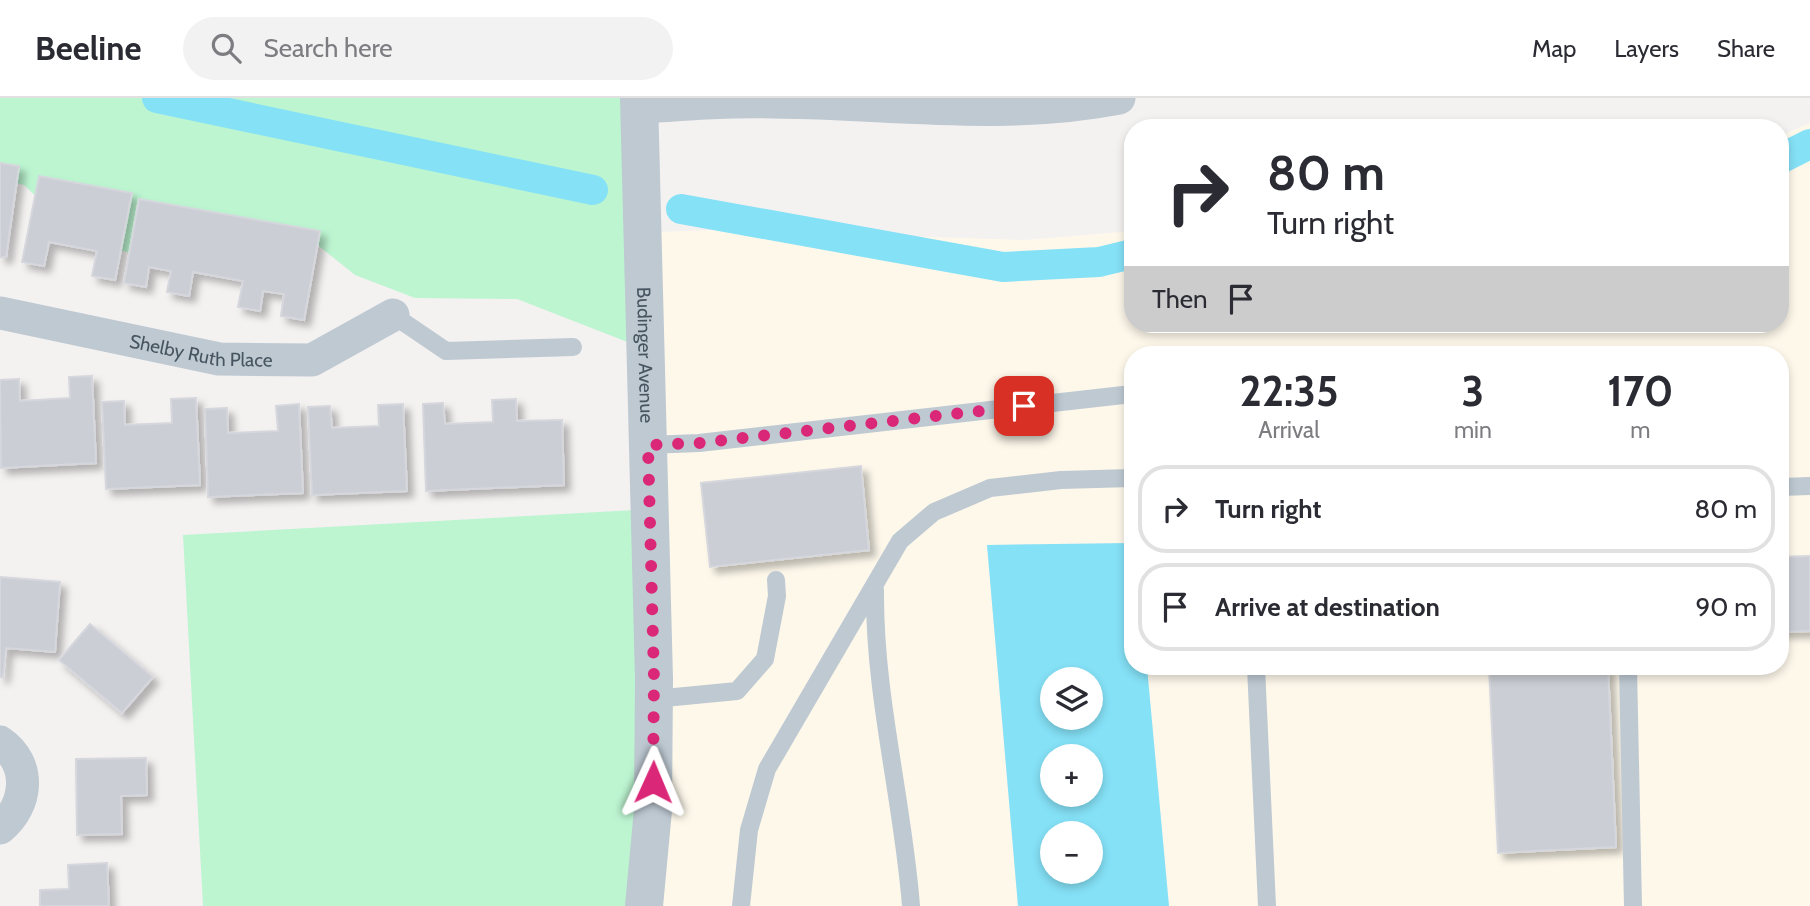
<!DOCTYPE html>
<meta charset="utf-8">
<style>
body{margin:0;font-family:Cabin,sans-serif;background:#f2f2f3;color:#2b2b33;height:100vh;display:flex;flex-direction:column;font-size:26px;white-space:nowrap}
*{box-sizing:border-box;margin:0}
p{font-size:23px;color:#7c7c81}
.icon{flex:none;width:38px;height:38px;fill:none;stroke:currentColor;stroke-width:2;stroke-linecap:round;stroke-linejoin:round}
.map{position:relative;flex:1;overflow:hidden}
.side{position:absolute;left:1124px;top:248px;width:665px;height:329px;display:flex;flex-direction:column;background:#fff;border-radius:28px;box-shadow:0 4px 10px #0003}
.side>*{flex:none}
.hud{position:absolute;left:1124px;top:21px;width:665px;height:214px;border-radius:28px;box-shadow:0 4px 10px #0003;background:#fff;color:#2b2b33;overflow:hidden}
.controls{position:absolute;left:1040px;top:569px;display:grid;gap:14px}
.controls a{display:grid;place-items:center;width:63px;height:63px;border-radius:50%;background:#fff;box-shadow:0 4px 10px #0003;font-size:35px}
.pin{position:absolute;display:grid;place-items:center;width:60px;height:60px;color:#fff;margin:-30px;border-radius:14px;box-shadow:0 4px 10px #0006}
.me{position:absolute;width:77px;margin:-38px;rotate:1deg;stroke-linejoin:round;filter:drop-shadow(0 0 5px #0008)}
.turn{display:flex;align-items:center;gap:24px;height:147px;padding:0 28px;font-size:32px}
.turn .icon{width:91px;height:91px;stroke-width:2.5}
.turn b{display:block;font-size:49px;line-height:60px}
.then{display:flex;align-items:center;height:66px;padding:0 28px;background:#0003;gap:14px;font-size:26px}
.eta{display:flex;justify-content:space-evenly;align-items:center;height:119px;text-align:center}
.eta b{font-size:42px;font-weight:700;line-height:49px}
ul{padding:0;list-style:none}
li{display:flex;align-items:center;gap:21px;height:88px;margin:0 14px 10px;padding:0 14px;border:4px solid #e1e1e2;border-radius:28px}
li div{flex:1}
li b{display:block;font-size:26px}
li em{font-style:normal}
header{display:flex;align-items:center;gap:42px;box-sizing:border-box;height:98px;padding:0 35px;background:#fff;border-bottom:2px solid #e1e1e2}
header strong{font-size:33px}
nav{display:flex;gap:38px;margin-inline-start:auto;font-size:24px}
.search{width:490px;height:63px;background:#f2f2f3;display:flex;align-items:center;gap:18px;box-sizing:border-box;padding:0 24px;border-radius:38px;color:#7c7c81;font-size:26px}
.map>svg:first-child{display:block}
</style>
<header>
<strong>Beeline</strong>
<div class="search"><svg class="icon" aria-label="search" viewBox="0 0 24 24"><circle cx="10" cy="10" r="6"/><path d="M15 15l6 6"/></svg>Search here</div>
<nav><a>Map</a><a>Layers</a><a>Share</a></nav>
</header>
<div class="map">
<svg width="1810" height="808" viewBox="0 0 1810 808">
<defs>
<filter id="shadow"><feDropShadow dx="6" dy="6" stdDeviation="3.5" flood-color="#0004"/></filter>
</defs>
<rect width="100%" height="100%" fill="#f4f1f1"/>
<path fill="#fef8eb" d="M1810 25V808H1169L1147 569H1780V257H1132V445L987 447 1018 808H659L656 134 712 132 1025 142 1132 133V226H1780V38Z"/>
<path fill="#bdf5d1" d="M0 0H624L630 245 517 201 415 200 355 177 315 145 174 165 119 152 64 125 24 87 0 81Z
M635 412 638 711 629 808H203L183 437Z"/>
<path fill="#85e1f6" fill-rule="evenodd" d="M1132 445V569H1147L1169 808H1018L987 447ZM1052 581H1090V620H1052ZM1052 658H1090V696H1052ZM1052 735H1090V774H1052Z"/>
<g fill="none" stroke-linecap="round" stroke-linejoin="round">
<path stroke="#85e1f6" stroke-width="30" d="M157 0 593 92
M1780 61 1810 46
M681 111 1003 169 1099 164 1132 156"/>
</g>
<path fill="#cbced4" stroke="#d5d7dd" stroke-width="2" filter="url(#shadow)" d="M0 65 19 68 6 159H0Z
M39 78 132 95 115 182 92 178 97 153 49 144 44 168 22 164Z
M139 101 320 133 304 222 281 218 284 196 263 193 260 213 238 209 243 183 193 174 189 198 167 194 171 173 149 169 146 189 124 185Z
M92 278 96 365 1 370 0 282 19 281 20 303 70 300 69 279Z
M196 300 200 387 106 391 102 304 124 303 125 327 172 325 171 301Z
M516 301 517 323 562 322 564 387 426 393 423 306 443 305 445 326 493 324 492 302Z
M299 306 303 395 208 399 205 311 227 310 228 335 278 333 276 308Z
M403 306 407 393 312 397 308 309 330 308 332 330 379 328 378 307Z
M861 368 869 452 710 469 701 385Z
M1810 458V533L1780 534V459Z
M0 479 60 484 55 554 6 550 3 579H0Z
M90 526 153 579 122 615 59 562Z
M1489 569H1608L1616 749 1498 755Z
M146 660 147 697 121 698 122 736 77 737 76 661Z
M107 765 109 808H40V792L69 791 68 767Z"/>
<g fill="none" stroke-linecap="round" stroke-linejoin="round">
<path stroke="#bec9d2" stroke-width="18" d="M393 217 446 253 573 249
M648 347 699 345 1132 296
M1780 389 1810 388
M875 492C874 598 903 703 911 808
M1256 569 1267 808
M1628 569 1633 808
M654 601 737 593 765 561 777 498 776 482
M741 808 749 732 767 671 900 443 934 414 990 390 1061 382 1132 380"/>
<g stroke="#bec9d2" stroke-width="33">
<path d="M640 9C671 8 704 4 735 4 864 1 991 25 1119 0"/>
<path id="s1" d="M0 215 219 261 312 262 393 217"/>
<path d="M0 644C32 666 28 707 0 730"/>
</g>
<path stroke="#bec9d2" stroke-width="38" id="s2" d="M639 0 654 581 653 712 644 808"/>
</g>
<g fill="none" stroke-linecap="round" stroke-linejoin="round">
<path stroke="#db2777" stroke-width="12" stroke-dasharray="0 21.6" d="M653 684 654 581 648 347 699 345 1024 308"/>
</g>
<g text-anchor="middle" stroke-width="5" stroke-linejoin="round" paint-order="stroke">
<g font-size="19" fill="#475561" stroke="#fff">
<text dy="7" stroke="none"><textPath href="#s1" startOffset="205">Shelby Ruth Place</textPath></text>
<text dy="7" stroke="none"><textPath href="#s2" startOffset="257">Budinger Avenue</textPath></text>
</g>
</g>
</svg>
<div class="controls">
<a><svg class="icon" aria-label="layers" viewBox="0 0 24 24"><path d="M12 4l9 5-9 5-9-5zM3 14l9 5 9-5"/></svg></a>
<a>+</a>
<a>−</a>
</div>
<div class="pin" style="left:1024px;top:308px;background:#d93025"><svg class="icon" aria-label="arrive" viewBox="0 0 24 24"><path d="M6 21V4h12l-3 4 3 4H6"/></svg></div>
<svg class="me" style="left:653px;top:684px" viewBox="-20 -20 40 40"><path d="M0-17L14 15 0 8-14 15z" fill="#db2777" stroke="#fff" stroke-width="4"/></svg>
<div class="hud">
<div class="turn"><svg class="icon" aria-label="right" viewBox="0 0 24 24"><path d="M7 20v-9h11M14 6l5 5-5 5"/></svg><div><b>80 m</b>Turn right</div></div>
<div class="then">Then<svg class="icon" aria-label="arrive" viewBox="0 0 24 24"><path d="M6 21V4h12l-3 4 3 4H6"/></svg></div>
</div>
<section class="side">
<div class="eta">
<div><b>22:35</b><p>Arrival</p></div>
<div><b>3</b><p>min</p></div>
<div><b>170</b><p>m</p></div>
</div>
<ul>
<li><svg class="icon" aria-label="right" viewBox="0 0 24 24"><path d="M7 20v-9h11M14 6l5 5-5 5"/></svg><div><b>Turn right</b></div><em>80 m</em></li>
<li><svg class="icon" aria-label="arrive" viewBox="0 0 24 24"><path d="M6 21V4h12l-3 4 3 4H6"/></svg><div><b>Arrive at destination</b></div><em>90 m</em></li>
</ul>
</section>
</div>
